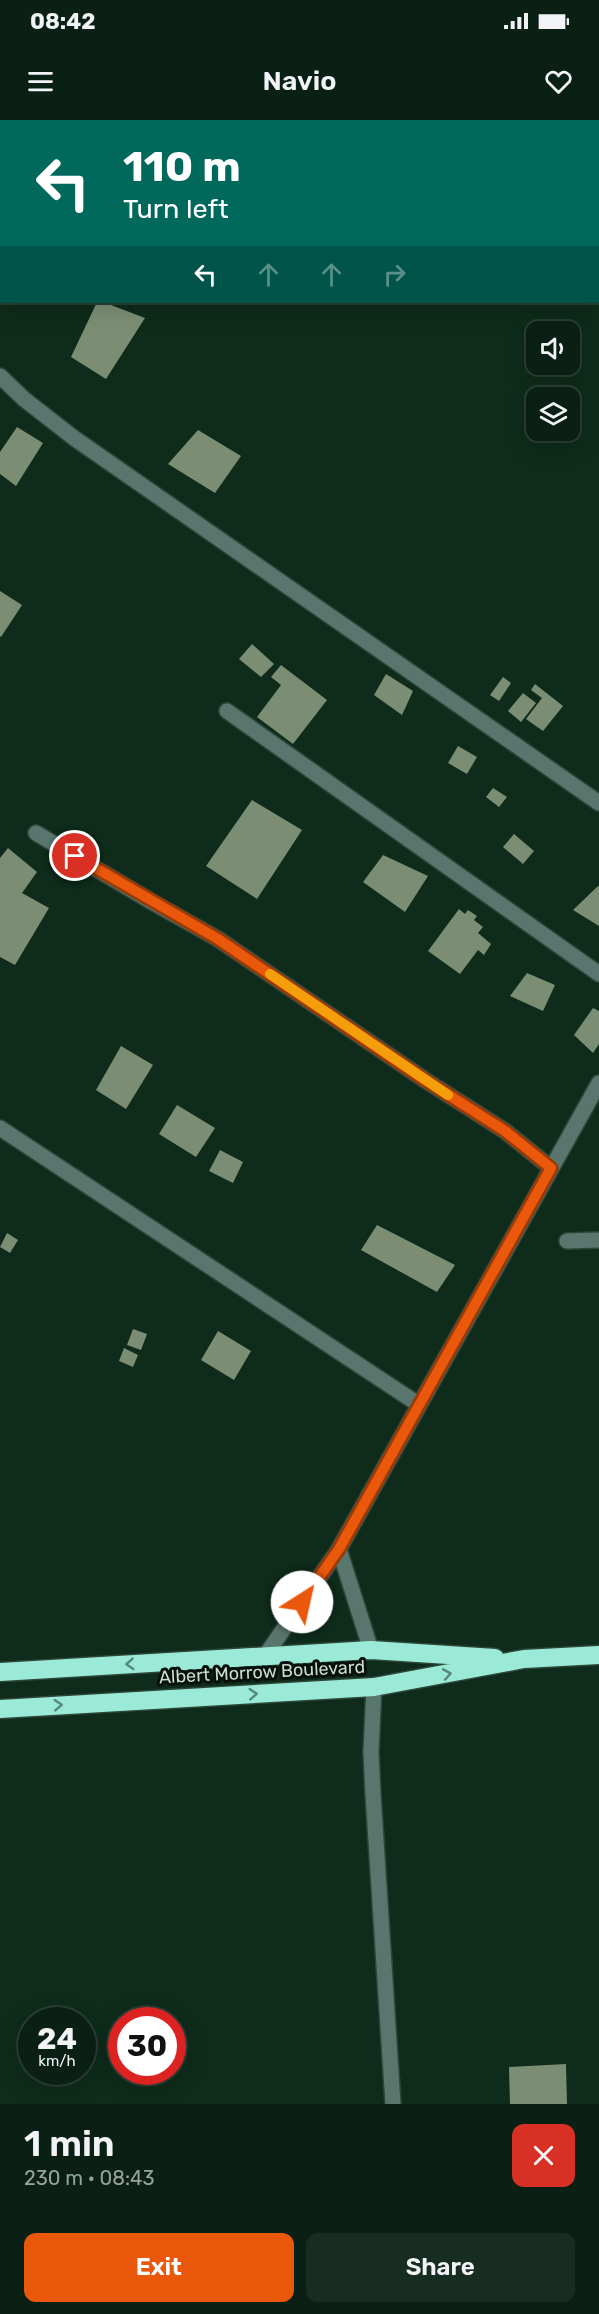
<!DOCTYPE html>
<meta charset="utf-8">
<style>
body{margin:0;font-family:Rubik,sans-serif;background:#182d22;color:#f1f3f6;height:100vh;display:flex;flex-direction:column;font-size:22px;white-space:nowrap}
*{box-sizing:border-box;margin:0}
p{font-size:20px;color:#99a3a0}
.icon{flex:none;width:33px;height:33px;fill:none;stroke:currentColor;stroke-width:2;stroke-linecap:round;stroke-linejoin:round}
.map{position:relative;height:1984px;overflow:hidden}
.side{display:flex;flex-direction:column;background:#0a2014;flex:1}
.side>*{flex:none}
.top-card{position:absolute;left:0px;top:0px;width:600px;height:183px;box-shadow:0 6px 24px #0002,0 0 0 2px #2a3e34;background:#00695c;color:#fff;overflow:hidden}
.buttons{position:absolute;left:526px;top:201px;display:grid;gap:12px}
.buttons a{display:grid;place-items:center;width:54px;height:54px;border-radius:12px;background:#0a2014;box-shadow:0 6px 24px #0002,0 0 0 2px #2a3e34;font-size:30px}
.speed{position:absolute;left:18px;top:1887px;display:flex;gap:12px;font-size:30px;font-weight:700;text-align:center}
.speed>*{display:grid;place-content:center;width:78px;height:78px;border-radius:50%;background:#0a2014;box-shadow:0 6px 24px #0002,0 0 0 2px #2a3e34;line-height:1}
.speed small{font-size:15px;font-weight:400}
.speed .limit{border:9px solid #d22;background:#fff;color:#111}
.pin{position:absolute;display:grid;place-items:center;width:51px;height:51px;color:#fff;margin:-26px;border:3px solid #fff;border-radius:50%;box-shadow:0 2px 6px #0007}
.me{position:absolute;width:66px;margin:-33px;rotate:35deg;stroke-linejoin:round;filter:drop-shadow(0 0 4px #0008)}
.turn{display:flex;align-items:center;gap:21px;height:126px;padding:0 24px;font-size:27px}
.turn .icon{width:78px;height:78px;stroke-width:2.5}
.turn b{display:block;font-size:42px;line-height:51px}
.lanes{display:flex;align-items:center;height:57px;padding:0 24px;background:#0003;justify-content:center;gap:30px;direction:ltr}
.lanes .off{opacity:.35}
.round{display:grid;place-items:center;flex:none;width:63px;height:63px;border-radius:12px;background:#182d22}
.headline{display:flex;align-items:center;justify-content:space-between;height:102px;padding:0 24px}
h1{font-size:36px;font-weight:600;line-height:45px}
.button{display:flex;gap:12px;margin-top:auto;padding:12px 24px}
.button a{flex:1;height:69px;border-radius:12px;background:#ea580c;color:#fff;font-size:24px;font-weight:600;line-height:69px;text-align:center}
.button a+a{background:#182d22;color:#f1f3f6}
.status{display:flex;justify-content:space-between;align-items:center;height:42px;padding:0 30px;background:#0a2014;direction:ltr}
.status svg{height:16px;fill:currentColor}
header{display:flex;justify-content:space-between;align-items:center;height:78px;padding:0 24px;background:#0a2014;font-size:27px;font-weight:600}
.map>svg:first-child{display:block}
</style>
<div class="status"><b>08:42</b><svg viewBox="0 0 49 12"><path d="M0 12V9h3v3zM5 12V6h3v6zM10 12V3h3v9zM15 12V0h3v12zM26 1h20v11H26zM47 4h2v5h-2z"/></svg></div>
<header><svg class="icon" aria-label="menu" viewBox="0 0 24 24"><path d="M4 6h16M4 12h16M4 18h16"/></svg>Navio<svg class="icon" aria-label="heart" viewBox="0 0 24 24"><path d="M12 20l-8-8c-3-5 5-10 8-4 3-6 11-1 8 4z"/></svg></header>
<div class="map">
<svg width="599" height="1984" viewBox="0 0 599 1984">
<rect width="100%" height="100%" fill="#0e2b1b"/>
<path fill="#7b8e73" d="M97 182H103L145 198 106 259 71 237Z
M17 307 43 323 16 366 0 354V332Z
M198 310 241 336 215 373 168 344Z
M0 471 22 485 1 517 0 516Z
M252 524 274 544 261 557 239 539Z
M281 545 327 580 293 624 257 597 281 565 271 557Z
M386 554 413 571 402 595 374 575Z
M503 557 511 563 499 581 490 575Z
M535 564 563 586 543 611 526 599 542 578 531 570Z
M523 573 536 583 521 602 508 591Z
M458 626 477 637 467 654 448 643Z
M493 668 507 677 499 687 486 677Z
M252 680 302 710 257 779 206 746Z
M514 714 534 731 523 744 503 727Z
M8 728 37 752 22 773 49 788 15 845 0 837V738Z
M383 735 428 756 405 792 363 762Z
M598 766 599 767V806L573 790Z
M459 789 465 794 468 790 477 796 474 800 483 807 478 813 491 824 484 835 478 830 460 854 428 831Z
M527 853 555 865 543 891 510 876Z
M593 888 599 891V924L593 933 574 915Z
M121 926 153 945 126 989 96 970Z
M177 985 215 1008 196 1037 159 1014Z
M220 1030 243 1042 233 1063 209 1051Z
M377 1105 455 1145 437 1172 361 1130Z
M7 1113 18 1120 10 1133 0 1127Z
M133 1209 147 1214 141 1230 127 1225Z
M218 1211 251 1231 234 1260 201 1240Z
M124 1228 138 1235 133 1247 119 1241Z
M566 1944 567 1984H510L509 1947Z"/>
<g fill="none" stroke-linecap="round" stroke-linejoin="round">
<defs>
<path id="minor" d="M0 256 24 279 74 318 599 683
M227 591 599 854
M36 713 152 782 218 819 425 960 505 1011 551 1048
M0 1008 418 1284
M567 1121 599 1120
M339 1429 371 1530
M265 1536 339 1429 599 963
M374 1567 371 1632 373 1674 393 1984"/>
<path id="highway" d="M0 1552 371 1530 495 1538
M0 1589 374 1567 524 1539 599 1535"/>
</defs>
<use href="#minor" stroke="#2c4738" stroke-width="18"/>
<use href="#highway" stroke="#2c4738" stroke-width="21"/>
<use href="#minor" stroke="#58766e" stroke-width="15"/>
<use href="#highway" stroke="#9bead7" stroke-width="18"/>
</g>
<defs><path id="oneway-chevron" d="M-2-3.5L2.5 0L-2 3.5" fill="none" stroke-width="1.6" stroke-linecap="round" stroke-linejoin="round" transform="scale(1.5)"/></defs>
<g stroke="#58887b">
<use href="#oneway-chevron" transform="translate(130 1544) rotate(176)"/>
<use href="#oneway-chevron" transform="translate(447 1554) rotate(-10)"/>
<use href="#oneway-chevron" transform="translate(253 1574) rotate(-3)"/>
<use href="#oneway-chevron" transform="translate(58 1585) rotate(-3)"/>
</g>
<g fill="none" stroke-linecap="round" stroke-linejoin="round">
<defs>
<path id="route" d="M75 736 218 819 425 960 505 1011 551 1048 339 1429 302 1482"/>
</defs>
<use href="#route" stroke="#983908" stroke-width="15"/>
<use href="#route" stroke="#ea580c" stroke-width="10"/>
<path stroke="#f59e0b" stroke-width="10" d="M270 854 448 975"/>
</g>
<g text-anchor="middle" stroke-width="6" stroke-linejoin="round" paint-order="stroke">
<g font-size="18" fill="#cadbd0" stroke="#05110a">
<text transform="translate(262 1552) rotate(-3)" y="6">Albert Morrow Boulevard</text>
</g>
</g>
</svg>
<div class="buttons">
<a><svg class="icon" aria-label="sound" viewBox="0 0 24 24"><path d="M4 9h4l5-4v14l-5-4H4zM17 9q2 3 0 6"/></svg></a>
<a><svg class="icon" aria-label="layers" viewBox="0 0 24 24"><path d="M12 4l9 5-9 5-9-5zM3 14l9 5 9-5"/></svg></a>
</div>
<div class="speed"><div>24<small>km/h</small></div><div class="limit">30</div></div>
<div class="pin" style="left:75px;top:736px;background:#d93025"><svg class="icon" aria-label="arrive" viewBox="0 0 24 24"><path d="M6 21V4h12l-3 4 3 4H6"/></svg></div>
<svg class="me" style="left:302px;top:1482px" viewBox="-20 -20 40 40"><circle r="19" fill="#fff"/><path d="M0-13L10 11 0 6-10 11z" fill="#ea580c"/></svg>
<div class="top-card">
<div class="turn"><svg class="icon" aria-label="left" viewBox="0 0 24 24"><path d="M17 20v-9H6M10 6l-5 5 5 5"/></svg><div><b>110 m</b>Turn left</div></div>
<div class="lanes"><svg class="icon" aria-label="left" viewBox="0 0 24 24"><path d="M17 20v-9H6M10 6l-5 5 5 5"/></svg><svg class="icon off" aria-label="ahead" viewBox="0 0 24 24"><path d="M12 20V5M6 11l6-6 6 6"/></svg><svg class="icon off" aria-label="ahead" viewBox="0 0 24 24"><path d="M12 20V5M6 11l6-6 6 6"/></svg><svg class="icon off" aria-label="right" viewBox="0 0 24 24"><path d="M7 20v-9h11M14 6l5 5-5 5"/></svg></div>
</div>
</div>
<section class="side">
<div class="headline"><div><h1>1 min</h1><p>230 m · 08:43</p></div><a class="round" style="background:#d93025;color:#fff"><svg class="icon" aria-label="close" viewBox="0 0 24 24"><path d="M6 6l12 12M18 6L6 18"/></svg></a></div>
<div class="button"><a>Exit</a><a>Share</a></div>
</section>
